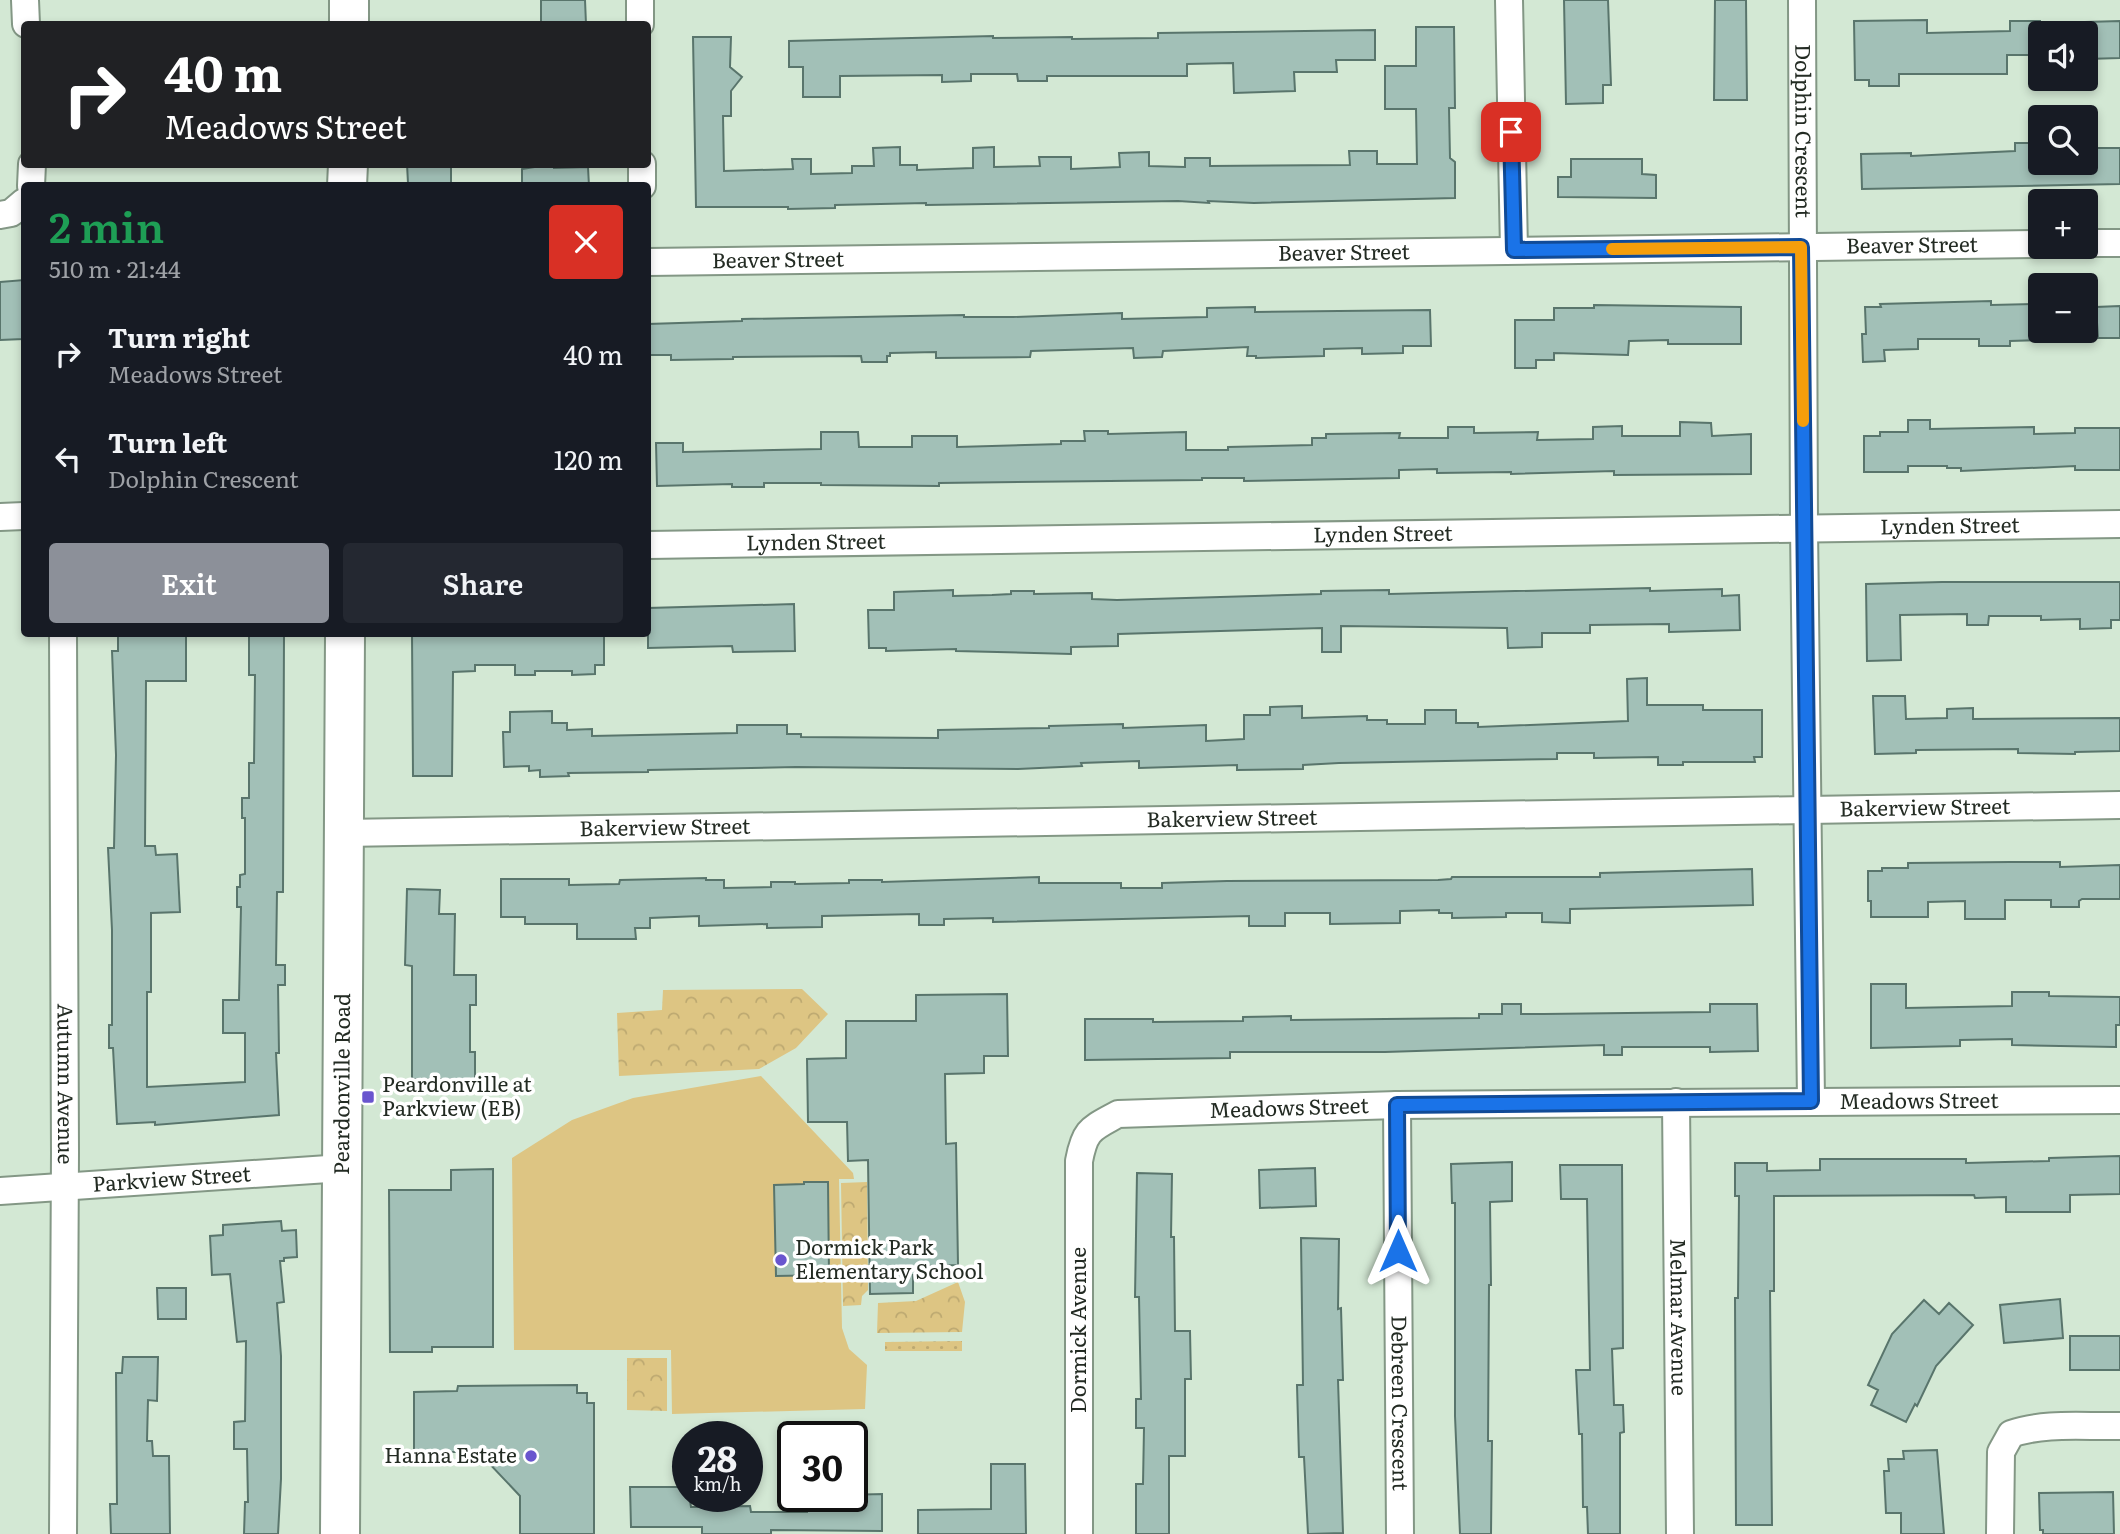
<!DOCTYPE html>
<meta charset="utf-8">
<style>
body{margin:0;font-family:Literata,serif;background:#242831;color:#f1f3f6;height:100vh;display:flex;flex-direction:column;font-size:26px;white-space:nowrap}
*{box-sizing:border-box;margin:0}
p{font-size:23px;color:#9ea1a6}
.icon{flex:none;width:38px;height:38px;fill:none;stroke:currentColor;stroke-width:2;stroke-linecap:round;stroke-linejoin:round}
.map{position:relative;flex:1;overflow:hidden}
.drawer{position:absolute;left:21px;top:182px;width:630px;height:455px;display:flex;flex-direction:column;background:#171b24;border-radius:7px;box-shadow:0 4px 10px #0003}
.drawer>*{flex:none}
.banner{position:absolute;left:21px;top:21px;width:630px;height:147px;border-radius:7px;box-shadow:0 4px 10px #0003;background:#202124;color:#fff;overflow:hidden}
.buttons{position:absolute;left:2028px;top:21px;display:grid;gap:14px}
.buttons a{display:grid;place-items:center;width:70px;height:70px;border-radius:7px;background:#171b24;box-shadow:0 4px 10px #0003;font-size:35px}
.speed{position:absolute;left:672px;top:1421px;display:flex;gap:14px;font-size:35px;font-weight:700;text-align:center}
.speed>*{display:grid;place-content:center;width:91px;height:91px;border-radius:50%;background:#171b24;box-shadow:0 4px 10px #0003;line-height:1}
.speed small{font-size:18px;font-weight:400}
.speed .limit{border:4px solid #111;border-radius:10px;background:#fff;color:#111}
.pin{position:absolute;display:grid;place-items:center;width:60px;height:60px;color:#fff;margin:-30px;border-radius:14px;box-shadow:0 4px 10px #0006}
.me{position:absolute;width:77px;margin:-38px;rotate:0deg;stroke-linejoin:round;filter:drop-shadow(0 0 5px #0008)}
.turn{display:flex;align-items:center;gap:24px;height:147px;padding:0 28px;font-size:32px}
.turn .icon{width:91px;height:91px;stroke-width:2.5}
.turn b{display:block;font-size:49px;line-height:60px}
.round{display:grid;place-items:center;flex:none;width:74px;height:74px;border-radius:7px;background:#242831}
.summary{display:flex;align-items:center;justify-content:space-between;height:119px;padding:0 28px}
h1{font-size:42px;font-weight:600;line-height:52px;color:#1e9e55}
.primary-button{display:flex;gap:14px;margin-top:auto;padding:14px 28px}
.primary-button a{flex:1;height:80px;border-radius:7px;background:#8c9099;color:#fff;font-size:28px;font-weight:600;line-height:80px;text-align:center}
.primary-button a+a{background:#242831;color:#f1f3f6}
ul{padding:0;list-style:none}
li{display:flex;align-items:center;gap:21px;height:105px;padding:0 28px}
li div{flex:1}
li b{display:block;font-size:26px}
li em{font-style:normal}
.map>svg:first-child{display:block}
</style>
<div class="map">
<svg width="2120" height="1534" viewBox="0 0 2120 1534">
<defs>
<pattern id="park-crowns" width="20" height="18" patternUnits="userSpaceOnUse" patternTransform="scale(1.75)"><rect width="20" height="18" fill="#ddc583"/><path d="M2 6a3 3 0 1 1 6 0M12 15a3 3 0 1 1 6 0" fill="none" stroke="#bda971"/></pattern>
<pattern id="garden-dots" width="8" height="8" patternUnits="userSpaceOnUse" patternTransform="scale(1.75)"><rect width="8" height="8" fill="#ddc583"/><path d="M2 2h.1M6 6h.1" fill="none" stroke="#bda971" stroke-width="1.8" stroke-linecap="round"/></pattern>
</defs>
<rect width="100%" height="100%" fill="#d3e8d4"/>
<path fill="#ddc583" d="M761 1076 853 1173 854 1179H839L842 1328 849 1349 867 1365 865 1409 672 1414 671 1350H514L512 1158 572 1120 633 1098Z"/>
<path fill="url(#park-crowns)" d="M802 989 828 1014 796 1048 759 1069 619 1076 617 1013 662 1010 663 990Z
M867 1182 868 1290 862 1296 861 1305 843 1306 841 1183Z
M958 1282 965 1302 962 1332 877 1333 878 1303 916 1301Z
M627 1358H667V1411L627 1410Z"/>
<path fill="url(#garden-dots)" d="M962 1341V1351H885V1342Z"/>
<path fill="#a2c0b7" stroke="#59756c" stroke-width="2" d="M541 0H585L586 24H541Z
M1564 0H1608L1611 85H1603V103L1566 104Z
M1715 0H1746L1747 100H1714Z
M1927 20V33L2010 31V21H2040V55H2007V74H1899V86H1869V80H1855L1854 21Z
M2120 21V58L2087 59 2086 22Z
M1416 27H1454L1455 108H1449L1450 158 1455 162V198L1254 203 1208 201 1209 203 1178 201 926 205V203L835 205V208L788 209V207H696L693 37H731L730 67 742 77 731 91V116H723L724 171 793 169 792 159H811V174L852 173V166H874L873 148 900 147V165H917V170L973 168V148L994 147V167L1040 166 1039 157H1071V169L1120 167 1119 153 1149 152V166L1185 167V158H1210V166L1350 165 1349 151H1377V164H1417L1416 109H1385V66H1416Z
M1375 30V60H1336L1337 72H1294L1295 91 1234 93 1233 63 1187 64V76H1047V81H1018L1017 74H971V81L942 82V75L840 76V97H803V67H789V41L993 36V38L1072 37V39L1158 38V33Z
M2015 143H2034V153H2040V163H2092V148H2120V184L1862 189 1861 154 1911 153V156L2015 151Z
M1571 159H1642V174L1656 175V198L1558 197V177H1571Z
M407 164H451V186L408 183Z
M535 164H554V168L588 167 589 186H522V169L534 167Z
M24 280 23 339 0 340V282Z
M1991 301V305L2040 304V340L2010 341V346H1979V339H1918V349L1884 350 1885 361 1863 362 1862 334H1866L1865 307H1881L1880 304Z
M1594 305 1741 307V344H1668V340L1629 341 1628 355 1554 353V360H1536V368H1515V320H1554V308H1594Z
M2120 306V338H2098L2096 307Z
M1255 307V312L1430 310 1431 346H1403V353L1362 354V348L1324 349V356L1256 358V356H1247L1248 347 1163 351 1162 357 1134 358 1133 348 1031 351 1030 357 936 358V352L890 353V356H887V362H862L861 356 733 357V359L671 360V355H648V324L742 321V319L964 315V317H1013L1122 313V319L1207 317V308Z
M1908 420H1930V429L2034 427V434L2075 433V428H2120V470H2075V466L1961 471V468H1947V466H1908V472H1864V436H1880V432H1908Z
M1680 422 1711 423 1712 436 1751 434V474L1614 475V471L1511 474V472L1437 473V469L1399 470V478L1297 480 1244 481V478H1202V480L939 483V486L821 485V483H764V487H732V484L657 486 656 443H683V452L821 449V432H858L859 447H912V436H957V447L1061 444V441H1085L1084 431H1108V434L1186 432V450H1228V447L1312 445V438H1326V434L1400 433 1399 438H1448V427H1474V433L1538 432 1537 440 1593 439V427L1622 426V436H1680Z
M1942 582H2120V620H2111V628L2080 629V619L2041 620V616H1989L1988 625H1967V614L1900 615 1901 660 1867 661 1866 584Z
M1650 588V591L1722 589V596L1739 595 1740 630 1669 632V624L1590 625V633H1542V647L1508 648 1507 628 1341 626V652H1322V628L1118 634V646L1071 647V654L956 651V649L886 651V648H869L868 610H894V592L953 590V596L992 595 1011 594V591H1034V594L1092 593V599L1117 600 1321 594V591L1389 590V594Z
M794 604 795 651 733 652 732 646 648 648V608Z
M118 634H186V681H146L145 846H155L156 855 177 854 180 912 151 913V992H147V1087L245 1082V1033H223V1000H239L241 907H237V887H240V875L245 874V818H242V798H249V763H254L255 675H249V634H284L283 892H277L276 965H285V985H278L279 1053H276L279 1115 155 1125V1122L117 1124 113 1048H109V1025H112V930L108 848H114L116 755 112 651H118Z
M412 634H604V665H595V674L572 675V671H535V675H515V665H475V671L453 672 452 776H413Z
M1647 678V705H1703V710H1762V757H1754L1755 762H1683V765H1658V757L1594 758V753H1557V759L1339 763 1303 765V769L1237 770V765L1139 768V761L1081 763 1082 766 1018 769 796 767 648 770V772L568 773 569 776 540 777V770L529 771V766L504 767 503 732H510V712L552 711V723H567V730L592 729V736L737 733V725H787V734H801V737L938 738V730L1049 728V726L1123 724V728L1206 725V741L1244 739V715H1270V707L1302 706V718L1367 716V720H1387V724H1425V710H1456V723H1478V727L1628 721 1627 679Z
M1873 696H1905L1906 719 1947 718V709L1973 708V719L2120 718V751L2075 752V754L2018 753V749L1916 750V753L1875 754Z
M2010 862H2060V867L2120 865V899H2082L2079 901V907H2051V900H2005V919H1965V901L1928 902V917H1871V901H1868V871H1882V868H1908V863Z
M1752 869 1753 905 1570 909V923L1542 922V913H1506V917L1452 918V913H1439V910L1400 911V923L1330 924V913H1285V926H1249V916L993 922V918L944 919V925H919V914L822 916V927L767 928V924L699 926V916L650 918V928H635L636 939H577V924H525V917H501V879H569V885L619 884 620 880 706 878V880H724V888L771 887V882H795V884L849 883V880H882V882L1039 877V883H1121V888H1162V883L1227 881 1438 880 1451 879 1452 877H1600V873Z
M407 889 440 890 439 914H455L454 975H476V1005H470V1052H475V1079H412V966L405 965Z
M1871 984H1906V1008L2012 1006V992H2049V996L2120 997V1025H2116V1047L2012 1045V1039L1960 1040V1046L1871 1048Z
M1007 994 1008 1056H984V1073L945 1074 946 1144 956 1143 958 1265 926 1266 927 1275H913V1293L870 1294 868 1160 848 1161 847 1122H808L807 1059 846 1058V1021H916V995Z
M1502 1004H1521V1014H1544L1710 1012V1004H1757L1758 1051 1710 1052V1047H1622V1055H1604V1045L1385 1052H1230V1058L1085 1060V1019H1153V1022L1243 1021V1017L1291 1016V1020L1479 1018V1014H1502Z
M2120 1156V1194L2070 1195V1212H2006V1197L1975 1198 1974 1195 1774 1196V1291H1770L1772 1525H1736L1735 1298H1738L1739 1196H1735V1163H1767V1171L1820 1170V1159H1966V1163L2049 1161V1158Z
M1512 1162V1201L1490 1202 1491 1285H1489L1488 1441H1492L1491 1534H1460L1455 1416V1203H1452L1451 1164Z
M1560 1165H1622L1623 1348 1612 1349 1614 1405H1623L1624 1432 1620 1433V1534H1588L1587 1507H1583L1582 1434H1579L1576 1370H1590L1587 1199H1561Z
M1315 1168 1316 1206 1260 1208 1259 1170Z
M493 1169V1347H432V1352H390L389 1190H451V1170Z
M1137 1173 1172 1174 1171 1237H1174L1175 1331H1190L1191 1379H1185V1456H1169V1534H1136V1484H1143L1144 1428H1136V1399H1141L1139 1297H1135Z
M804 1182H828L829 1275 776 1276 774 1185 804 1184Z
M281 1221 282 1231 296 1230 297 1257 284 1258V1261H280L284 1302 277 1303 281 1356V1479L278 1534H244L245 1502H248L247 1449H234V1422L245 1421 246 1341 237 1342 230 1274 212 1275 210 1236 223 1235V1225Z
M1301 1238 1339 1239 1338 1309 1341 1308 1343 1380H1338L1343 1533 1308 1534 1304 1457H1299L1297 1385H1303Z
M157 1288H186V1319H158Z
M2060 1299 2063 1338 2004 1343 2000 1305Z
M1924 1300 1939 1314 1949 1303 1973 1325 1936 1366 1917 1406 1915 1404 1906 1422 1871 1405 1878 1390 1868 1385 1892 1334Z
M2070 1336H2120V1370H2070Z
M123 1357H158L157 1401 148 1400 147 1441H152L153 1456H169L170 1534H111L110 1504H117L116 1373H122Z
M577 1385V1393H587V1403H594V1534H520V1496L486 1460H468L467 1452H414V1392L457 1391 458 1386Z
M1937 1450 1944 1534H1901V1513H1886L1884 1471H1889L1888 1459H1904L1903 1451Z
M991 1464H1025L1026 1534H918V1510L991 1509Z
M630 1487H688L691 1507 750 1506 751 1512H807V1496L882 1494V1531L771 1530V1534H702V1527H631Z
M2113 1492 2114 1534H2043V1530H2040L2039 1493Z"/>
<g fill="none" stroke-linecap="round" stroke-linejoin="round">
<defs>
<g id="minor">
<path d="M25 0 26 24"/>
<path d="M640 0V24"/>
<path d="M1509 0 1514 250"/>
<path id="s1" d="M1802 0 1804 528 1811 1101"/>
<path d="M642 164V186"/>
<path d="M31 186 32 164"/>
<path d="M0 215 11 213 24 202"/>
<path d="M2086 243H2120"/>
<path id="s2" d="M648 262 2040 244"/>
<path d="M0 517 24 516"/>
<path id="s3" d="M648 545 2120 524"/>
<path id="s4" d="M63 634 65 1152 63 1534"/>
<path id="s5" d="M343 833 2120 805"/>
<path id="s6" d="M1676 1102 1680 1534"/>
<path id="s7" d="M1397 1105 1400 1534"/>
<path id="s8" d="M0 1191 343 1168"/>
<path id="s9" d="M1079 1534V1161C1085 1129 1091 1129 1118 1114L1397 1105 2120 1100"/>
<path d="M2000 1534 2001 1452 2011 1434C2045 1422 2084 1427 2120 1426"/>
</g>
<g id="secondary">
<path d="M349 0V24"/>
<path d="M347 186 348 164"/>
<path id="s10" d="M340 1534 345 634"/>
</g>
</defs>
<use href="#minor" stroke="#839785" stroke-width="30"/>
<use href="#secondary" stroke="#839785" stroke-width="42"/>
<use href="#minor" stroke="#fff" stroke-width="26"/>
<use href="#secondary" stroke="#fff" stroke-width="38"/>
</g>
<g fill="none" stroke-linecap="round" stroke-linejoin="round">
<defs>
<path id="route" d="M1398 1251 1397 1105 1811 1101 1801 247 1514 250 1511 132"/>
</defs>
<use href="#route" stroke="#114b97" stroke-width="18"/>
<use href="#route" stroke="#1a73e8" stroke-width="12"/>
<path stroke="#f59e0b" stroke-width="12" d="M1612 249 1801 247 1803 421"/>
</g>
<g fill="#6955ce" stroke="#fff" stroke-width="2.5">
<rect x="361" y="1090" width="14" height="14" rx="3.5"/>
<circle cx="781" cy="1260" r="7"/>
<circle cx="531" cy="1456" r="7"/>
</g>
<g text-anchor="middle" stroke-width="7" stroke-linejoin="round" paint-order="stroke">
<g font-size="21" fill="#232b23" stroke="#fff">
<text dy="7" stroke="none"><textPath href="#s1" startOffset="131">Dolphin Crescent</textPath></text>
<text dy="7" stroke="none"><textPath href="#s2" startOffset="1264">Beaver Street</textPath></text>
<text dy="7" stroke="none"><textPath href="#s2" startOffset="696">Beaver Street</textPath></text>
<text dy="7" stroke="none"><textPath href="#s2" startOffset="130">Beaver Street</textPath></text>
<text dy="7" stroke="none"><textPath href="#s3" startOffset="1302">Lynden Street</textPath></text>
<text dy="7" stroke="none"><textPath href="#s3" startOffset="735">Lynden Street</textPath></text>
<text dy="7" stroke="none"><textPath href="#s3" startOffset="168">Lynden Street</textPath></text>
<text dy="7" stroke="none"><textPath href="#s5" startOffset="1582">Bakerview Street</textPath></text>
<text dy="7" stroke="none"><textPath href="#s5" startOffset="889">Bakerview Street</textPath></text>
<text dy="7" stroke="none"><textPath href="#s5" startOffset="322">Bakerview Street</textPath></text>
<text dy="7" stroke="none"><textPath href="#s4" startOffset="450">Autumn Avenue</textPath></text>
<text dy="7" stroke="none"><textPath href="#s10" startOffset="450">Peardonville Road</textPath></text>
<text dy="7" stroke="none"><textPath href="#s9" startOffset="1239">Meadows Street</textPath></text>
<text dy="7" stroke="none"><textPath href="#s9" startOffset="609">Meadows Street</textPath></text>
<text dy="7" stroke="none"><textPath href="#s8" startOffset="172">Parkview Street</textPath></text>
<text dy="7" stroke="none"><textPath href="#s6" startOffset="215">Melmar Avenue</textPath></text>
<text transform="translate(1079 1330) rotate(-90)" y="7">Dormick Avenue</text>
<text dy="7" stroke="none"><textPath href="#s7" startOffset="298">Debreen Crescent</textPath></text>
</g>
<g font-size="21" fill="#232b23" stroke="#fff" text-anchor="start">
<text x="382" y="1092">Peardonville at<tspan x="382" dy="24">Parkview (EB)</tspan></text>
<text x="795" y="1255">Dormick Park<tspan x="795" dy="24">Elementary School</tspan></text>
<text x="517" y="1463" text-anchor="end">Hanna Estate</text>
</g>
</g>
</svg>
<div class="buttons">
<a><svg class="icon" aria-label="sound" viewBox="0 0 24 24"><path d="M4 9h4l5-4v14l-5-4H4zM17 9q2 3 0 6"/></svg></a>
<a><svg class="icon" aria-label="search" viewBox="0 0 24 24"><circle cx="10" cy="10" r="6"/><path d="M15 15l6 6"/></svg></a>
<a>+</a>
<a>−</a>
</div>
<div class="speed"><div>28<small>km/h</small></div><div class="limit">30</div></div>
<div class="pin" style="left:1511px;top:132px;background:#d93025"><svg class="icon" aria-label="arrive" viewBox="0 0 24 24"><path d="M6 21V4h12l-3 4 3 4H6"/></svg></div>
<svg class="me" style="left:1398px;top:1251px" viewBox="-20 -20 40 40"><path d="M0-17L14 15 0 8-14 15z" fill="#1a73e8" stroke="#fff" stroke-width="4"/></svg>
<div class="banner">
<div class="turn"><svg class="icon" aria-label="right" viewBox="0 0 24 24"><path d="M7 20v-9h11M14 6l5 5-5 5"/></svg><div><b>40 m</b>Meadows Street</div></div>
</div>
<section class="drawer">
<div class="summary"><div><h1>2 min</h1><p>510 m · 21:44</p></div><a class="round" style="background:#d93025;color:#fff"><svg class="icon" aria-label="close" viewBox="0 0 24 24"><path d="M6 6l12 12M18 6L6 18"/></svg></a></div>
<ul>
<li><svg class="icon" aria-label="right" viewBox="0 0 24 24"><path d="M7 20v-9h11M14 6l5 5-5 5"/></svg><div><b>Turn right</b><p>Meadows Street</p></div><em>40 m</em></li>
<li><svg class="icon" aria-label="left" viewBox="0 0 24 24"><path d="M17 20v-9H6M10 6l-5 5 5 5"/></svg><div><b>Turn left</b><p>Dolphin Crescent</p></div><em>120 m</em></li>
</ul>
<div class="primary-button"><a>Exit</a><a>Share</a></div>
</section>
</div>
